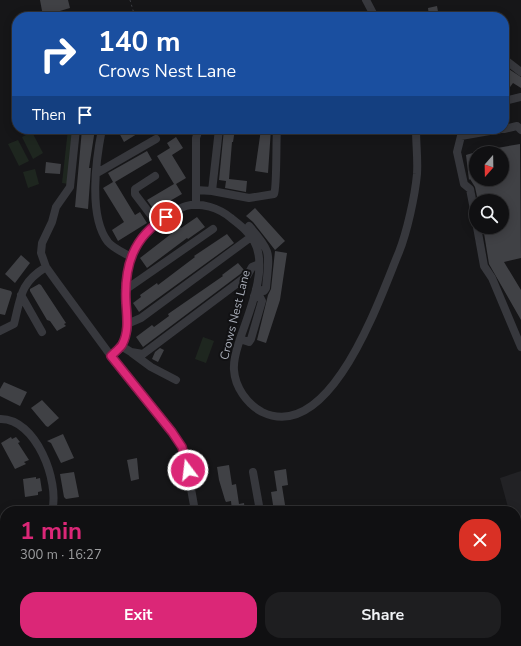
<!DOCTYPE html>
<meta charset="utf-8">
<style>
body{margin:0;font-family:"Nunito Sans",sans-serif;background:#1e1e20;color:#f1f3f6;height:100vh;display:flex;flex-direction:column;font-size:15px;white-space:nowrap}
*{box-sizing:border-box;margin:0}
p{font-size:13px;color:#9c9d9f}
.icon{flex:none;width:22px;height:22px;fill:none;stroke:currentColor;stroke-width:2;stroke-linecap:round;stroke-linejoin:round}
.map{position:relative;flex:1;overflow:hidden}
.sheet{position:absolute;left:0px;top:506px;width:521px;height:140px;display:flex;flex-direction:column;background:#101012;border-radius:16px 16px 0 0;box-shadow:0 2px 10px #0003,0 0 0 1px #303032}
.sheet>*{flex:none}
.guide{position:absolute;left:12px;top:12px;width:497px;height:122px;border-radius:16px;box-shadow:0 2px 10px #0003,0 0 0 1px #303032;background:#1a4fa0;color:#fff;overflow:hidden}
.needle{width:26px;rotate:200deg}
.tools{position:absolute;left:469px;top:146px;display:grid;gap:8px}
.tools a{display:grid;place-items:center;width:40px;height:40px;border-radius:50%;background:#101012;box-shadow:0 2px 10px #0003,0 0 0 1px #303032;font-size:20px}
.pin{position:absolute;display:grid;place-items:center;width:34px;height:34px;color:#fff;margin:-17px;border:2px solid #fff;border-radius:50%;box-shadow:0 1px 4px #0007}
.me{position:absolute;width:44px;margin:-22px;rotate:345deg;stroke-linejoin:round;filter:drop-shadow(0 0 3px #0008)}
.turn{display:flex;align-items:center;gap:14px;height:84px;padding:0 20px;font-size:18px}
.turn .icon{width:52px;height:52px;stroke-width:2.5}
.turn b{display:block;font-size:28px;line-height:34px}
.then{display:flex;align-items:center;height:38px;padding:0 20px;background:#0003;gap:8px;font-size:15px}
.round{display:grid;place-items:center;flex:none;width:42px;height:42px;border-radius:16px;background:#1e1e20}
.summary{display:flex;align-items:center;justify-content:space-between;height:68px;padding:0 20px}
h1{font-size:24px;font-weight:700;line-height:30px;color:#db2777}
.cta{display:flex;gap:8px;margin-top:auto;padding:8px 20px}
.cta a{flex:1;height:46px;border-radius:16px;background:#db2777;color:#fff;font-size:16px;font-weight:700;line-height:46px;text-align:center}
.cta a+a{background:#1e1e20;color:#f1f3f6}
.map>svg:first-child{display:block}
</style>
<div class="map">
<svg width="521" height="646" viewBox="0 0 521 646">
<rect width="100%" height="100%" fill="#161618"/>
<path fill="#222225" d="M521 471V527L516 528V511H509L500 478Z
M46 641H215L217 646H48Z"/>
<path fill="#1e261f" d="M68 129H74L69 184 62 183Z
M32 132 43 153 33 159 22 137Z
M18 140 29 161 19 166 8 144Z
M35 169 39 184 28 188 23 172Z
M203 337 214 341 206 363 195 359Z"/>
<path fill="#404145" d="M40 0H68L70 8 43 16Z
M437 6 439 17H429L428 8Z
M504 66 521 77V88L513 83 504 95Z
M82 129H95L89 168H91L88 209 75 207Z
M117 129H145L124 142Z
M224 129H235L233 142H232L229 179 247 181 246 192 225 188 226 181 219 180Z
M261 129H271L268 173 255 171Z
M176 137 183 148 172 155 186 178 176 184 182 194 154 210 147 200 174 184 157 156 170 148 167 143Z
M520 144 521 258 504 262 521 290V320L489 264 483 227H502V201H478L475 187 470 179 469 180 466 155 476 152V179H502V153H486V150Z
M147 151 152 160 115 182 135 215 140 212 147 223 118 241 112 230 124 222 103 188 113 182 108 173Z
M46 162 61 164 60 174 45 173Z
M255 208 285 241 275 250 253 222 246 216Z
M197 217 205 227 188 239 187 238 147 268 140 258 180 227 181 228Z
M227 234 234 243 139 312 133 303 141 297 140 295 157 283 158 285 195 257 194 256Z
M275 251 287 253 280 300 266 343 257 340 268 295 271 289Z
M21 255 30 263 15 283 5 274Z
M238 263 244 270 243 272 143 347 136 337 152 325 154 327 169 316 168 314 223 276 222 275Z
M39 284 41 285 66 323 64 324 66 326 57 331 50 321 47 320 30 291V289Z
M0 288 11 291 12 293 5 315 0 314Z
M160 348 164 350 158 362 152 359 155 352Z
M4 382 27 392 20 406 0 396V389Z
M42 400 59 418 48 427 46 426 31 408Z
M63 434 74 458 61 463 51 443 47 441Z
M11 437 12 439 16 437 20 442 18 443 29 460 24 462 26 464 15 469 1 443Z
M137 458 139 479 131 481 127 460Z
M229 465 232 485 236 484 239 504 244 503 245 511H232L231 501 226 502 225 500 219 480 217 467Z
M286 469 288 485 282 486 286 511H274L271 492 277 491 274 471Z
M74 472 79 497 66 499 64 497 60 474Z
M36 477V479L40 478 42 491 38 492V495L25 497 23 479Z"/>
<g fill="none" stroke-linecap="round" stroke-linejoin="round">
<path stroke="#3d3f44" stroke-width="1" stroke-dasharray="2 3" stroke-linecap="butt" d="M130 0 135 17"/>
<path stroke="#37383d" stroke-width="8" d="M366 0 375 17
M504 59 521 72
M504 101 521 97
M76 129 70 187 56 207 52 222 42 243 41 253 46 267 56 281 111 356 172 432 182 447 186 461 195 511
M102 129C96 159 88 216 108 242 113 248 124 253 131 257
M504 129 517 126 521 130
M97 173 156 139
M155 176 135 189V194L157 223
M196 190 212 191 219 129
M212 191 249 198 274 194C277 188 276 140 277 129
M196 205V138L199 129
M476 220 470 189 464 184 457 152 461 136 501 129
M249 226C273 253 269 253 266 288L264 291 256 289
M477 227 484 266 492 278 521 347
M125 290 213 229
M21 295 42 332
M127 324 141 318 251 237
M0 331 14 324C21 296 20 283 46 267
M240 339 249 342 251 339 262 301 260 297 254 296
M121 346 131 352 143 354 247 276 252 267 259 264
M132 353 151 367 176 380
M111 356C119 348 125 341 128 329 129 318 126 304 126 293 124 262 138 234 165 218 171 214 179 208 186 206 201 202 219 208 231 218 240 225 248 231 254 241 269 268 249 312 240 339 237 349 233 359 234 370 235 387 247 404 262 412 331 445 380 297 399 252 407 232 415 196 417 174 418 159 416 144 416 129
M0 419C36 418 60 482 52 511
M253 472 260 511
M0 641 2 646
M225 641 226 646
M309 641 312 646"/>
</g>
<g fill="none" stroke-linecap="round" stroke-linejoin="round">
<defs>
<path id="route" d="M166 217C133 237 124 266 126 303 127 318 129 332 122 345 119 349 114 353 111 356L172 432 182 447 188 470"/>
</defs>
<use href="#route" stroke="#8e194d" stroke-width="10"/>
<use href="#route" stroke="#db2777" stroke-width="7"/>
</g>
<g text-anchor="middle" stroke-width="4" stroke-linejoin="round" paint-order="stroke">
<g font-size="12" fill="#a8adb8" stroke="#111113">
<text transform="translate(235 315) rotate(-76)" y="4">Crows Nest Lane</text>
</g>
</g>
</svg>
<div class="tools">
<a><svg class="needle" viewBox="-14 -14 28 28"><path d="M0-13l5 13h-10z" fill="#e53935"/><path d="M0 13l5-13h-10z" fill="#9c9d9f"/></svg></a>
<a><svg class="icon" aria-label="search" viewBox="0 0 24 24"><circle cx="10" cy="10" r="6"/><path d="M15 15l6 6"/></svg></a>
</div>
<div class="pin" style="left:166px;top:217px;background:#d93025"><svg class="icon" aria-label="arrive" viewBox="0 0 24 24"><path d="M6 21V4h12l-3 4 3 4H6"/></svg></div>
<svg class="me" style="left:188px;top:470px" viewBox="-20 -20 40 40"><circle r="17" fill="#db2777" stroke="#fff" stroke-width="3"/><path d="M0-11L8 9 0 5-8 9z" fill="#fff"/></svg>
<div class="guide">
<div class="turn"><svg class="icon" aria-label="right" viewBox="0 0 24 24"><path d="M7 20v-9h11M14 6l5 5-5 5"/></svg><div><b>140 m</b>Crows Nest Lane</div></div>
<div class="then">Then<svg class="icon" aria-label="arrive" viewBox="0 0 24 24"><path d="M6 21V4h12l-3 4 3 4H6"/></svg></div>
</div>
<section class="sheet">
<div class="summary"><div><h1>1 min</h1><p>300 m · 16:27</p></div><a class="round" style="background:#d93025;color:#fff"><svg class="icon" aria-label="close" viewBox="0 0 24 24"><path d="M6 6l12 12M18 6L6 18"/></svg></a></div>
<div class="cta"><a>Exit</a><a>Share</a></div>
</section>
</div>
